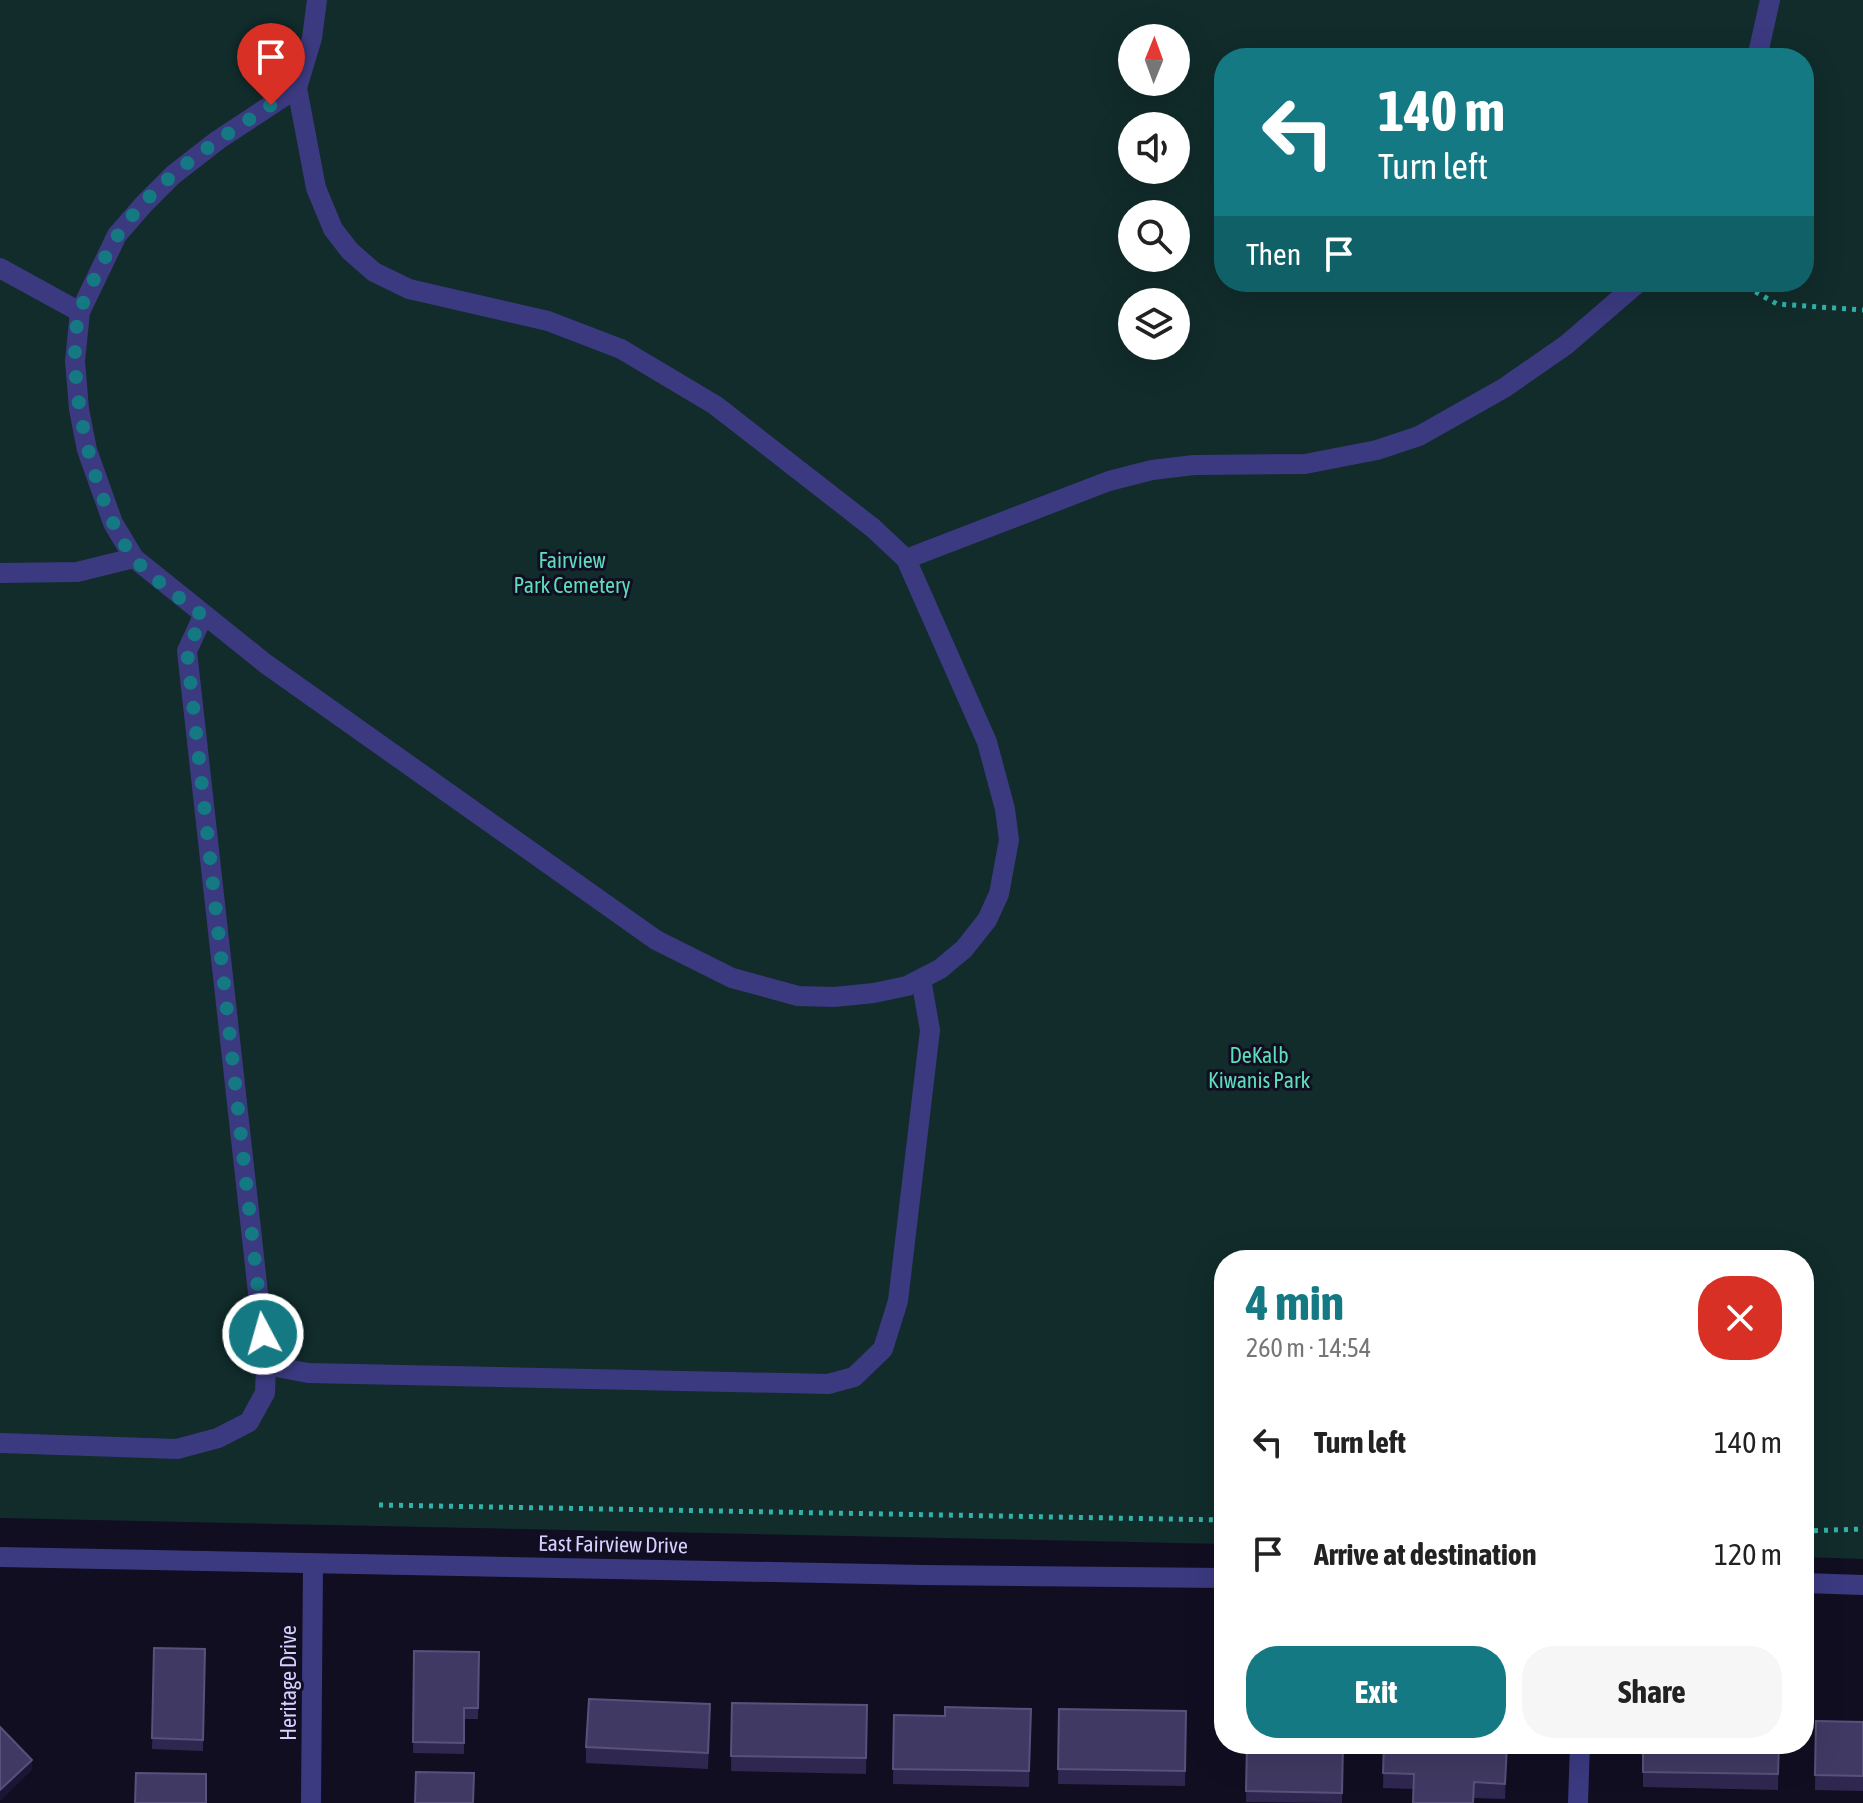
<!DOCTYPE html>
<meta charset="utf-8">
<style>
body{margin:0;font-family:"Asap Condensed",sans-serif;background:#f6f6f6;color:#222;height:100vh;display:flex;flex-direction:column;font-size:30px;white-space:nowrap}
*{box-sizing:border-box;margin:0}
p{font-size:26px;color:#767676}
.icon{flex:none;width:44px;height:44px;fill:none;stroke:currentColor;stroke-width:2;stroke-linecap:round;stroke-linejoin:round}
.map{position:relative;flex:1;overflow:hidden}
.side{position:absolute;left:1214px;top:1250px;width:600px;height:504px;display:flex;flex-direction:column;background:#fff;border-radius:32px;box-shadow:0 8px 32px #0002}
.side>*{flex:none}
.banner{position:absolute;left:1214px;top:48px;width:600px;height:244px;border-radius:32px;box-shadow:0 8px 32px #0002;background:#147982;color:#fff;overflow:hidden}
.needle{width:52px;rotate:1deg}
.controls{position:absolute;left:1118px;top:24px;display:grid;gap:16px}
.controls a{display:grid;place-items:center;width:72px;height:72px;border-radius:50%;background:#fff;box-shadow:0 8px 32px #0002;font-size:40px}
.pin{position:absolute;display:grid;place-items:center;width:68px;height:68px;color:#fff;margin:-82px -34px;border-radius:50% 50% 50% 0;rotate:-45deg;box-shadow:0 0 8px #0007}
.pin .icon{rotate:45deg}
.me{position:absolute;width:88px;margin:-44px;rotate:354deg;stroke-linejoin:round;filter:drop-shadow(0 0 6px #0008)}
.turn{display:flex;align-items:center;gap:28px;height:168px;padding:0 32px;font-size:36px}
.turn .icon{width:104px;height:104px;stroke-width:2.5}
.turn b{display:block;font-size:56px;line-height:68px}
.then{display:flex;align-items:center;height:76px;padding:0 32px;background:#0003;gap:16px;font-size:30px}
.round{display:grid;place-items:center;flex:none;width:84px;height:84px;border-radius:32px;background:#f6f6f6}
.head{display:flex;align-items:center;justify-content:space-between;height:136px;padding:0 32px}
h1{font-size:48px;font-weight:700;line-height:60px;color:#147982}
.primary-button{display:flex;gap:16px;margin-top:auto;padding:16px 32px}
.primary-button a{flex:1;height:92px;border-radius:32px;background:#147982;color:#fff;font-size:32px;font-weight:700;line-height:92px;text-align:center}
.primary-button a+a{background:#f6f6f6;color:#222}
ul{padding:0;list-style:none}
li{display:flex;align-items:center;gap:24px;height:112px;padding:0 32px}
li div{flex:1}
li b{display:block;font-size:30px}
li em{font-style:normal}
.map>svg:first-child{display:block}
</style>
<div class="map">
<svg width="1863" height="1803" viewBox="0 0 1863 1803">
<rect width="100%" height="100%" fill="#110e22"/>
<path fill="#112c2b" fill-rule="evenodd" d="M0 0H1863V1559L1804 1557V1260H1224V1544L0 1518ZM1132 38H1176V82H1132ZM1224 58H1804V282H1224ZM1132 126H1176V170H1132ZM1132 214H1176V258H1132ZM1132 302H1176V346H1132Z"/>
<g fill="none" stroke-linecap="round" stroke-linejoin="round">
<path stroke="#30b2a8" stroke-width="5" stroke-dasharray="4 6" stroke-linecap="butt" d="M1738 282 1777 304 1863 310
M379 1505 1224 1520
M1804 1531 1863 1529"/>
<path stroke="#3b3a81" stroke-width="20" d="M1757 58 1770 0
M297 88 218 140 173 175 144 204 117 235 80 312 75 361 79 409 87 450 113 523 134 558 266 664 656 940 732 978 798 996 834 997 874 993 907 986 940 969 964 949 987 920 999 894 1009 840 1005 809 987 742 906 559 873 528 715 405 621 349 548 321 409 289 374 272 350 251 333 229 316 188 297 88 312 38 317 0
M0 268 80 312
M906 559 1109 481 1152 470 1194 465 1305 464 1377 450 1419 436 1504 388 1566 345 1639 282
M0 573 77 572 134 558
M266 1365 308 1373 828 1384 854 1377 883 1349 898 1301 930 1030 921 979
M0 1443 177 1449 218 1438 249 1422 265 1393 266 1365 187 651 203 616"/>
<path stroke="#3b3a81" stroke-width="20" d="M311 1803 313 1564
M1578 1803 1580 1744"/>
<path stroke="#3b3a81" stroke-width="20" d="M0 1557 923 1575 1224 1578
M1804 1583 1863 1585"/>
</g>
<path fill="#2f2750" d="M154 1648 205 1649 203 1751 152 1749Z
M414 1651 479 1652 478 1719H464V1754L413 1753Z
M732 1703 867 1705 866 1774 731 1771Z
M1031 1709 1029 1787 893 1784 894 1715 945 1716Z
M1059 1709 1186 1711 1185 1786 1058 1784Z
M710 1719 708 1769 586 1763V1747Z
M1816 1721 1863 1722V1791L1815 1790Z
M1247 1744H1343L1342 1803 1246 1802Z
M1384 1744H1507L1505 1799 1474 1798 1413 1789 1383 1788Z
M1643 1744H1779L1778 1790 1643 1787Z"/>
<path fill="#1b1536" d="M32 1760V1770L0 1801V1790Z"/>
<path fill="#403963" stroke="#58517b" stroke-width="2" d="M154 1648 205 1649 203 1740 152 1738Z
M414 1651 479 1652 478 1708H464V1743L413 1742Z
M589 1699 710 1704 708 1753 586 1747Z
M732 1703 867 1705 866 1758 731 1756Z
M945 1707 1031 1709 1029 1771 893 1769 894 1715 945 1716Z
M1059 1709 1186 1711 1185 1771 1058 1769Z
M1816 1721 1863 1722V1776L1815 1775Z
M0 1727 32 1760 0 1790Z
M1247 1744H1343L1342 1793 1246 1791Z
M1384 1744H1507L1505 1784 1474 1782 1473 1803H1413L1414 1774 1383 1773Z
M1643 1744H1779L1778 1774 1643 1772Z
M416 1772 474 1773 473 1803H415Z
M136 1773 206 1774V1803H135Z"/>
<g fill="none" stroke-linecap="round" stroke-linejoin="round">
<path stroke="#147982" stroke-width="14" stroke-dasharray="0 25.2" d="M263 1334 187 651 203 616C184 601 147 575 133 557 95 508 62 372 80 311 85 296 109 248 118 235 155 179 217 141 271 105"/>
</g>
<g text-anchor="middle" stroke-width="6" stroke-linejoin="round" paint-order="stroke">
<g font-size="22" fill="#5dddbb" stroke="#110e22">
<text x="572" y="568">Fairview<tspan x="572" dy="25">Park Cemetery</tspan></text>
<text x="1259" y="1063">DeKalb<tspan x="1259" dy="25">Kiwanis Park</tspan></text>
</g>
<g font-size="22" fill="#d5d0fe" stroke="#110e22">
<text transform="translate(613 1544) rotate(1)" y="8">East Fairview Drive</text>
<text transform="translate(288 1683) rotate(-90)" y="8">Heritage Drive</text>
</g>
</g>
</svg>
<div class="controls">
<a><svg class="needle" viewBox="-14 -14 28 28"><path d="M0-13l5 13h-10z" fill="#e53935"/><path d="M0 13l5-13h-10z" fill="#767676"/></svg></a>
<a><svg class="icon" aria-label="sound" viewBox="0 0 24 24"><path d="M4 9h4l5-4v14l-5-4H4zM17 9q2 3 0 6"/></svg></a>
<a><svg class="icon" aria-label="search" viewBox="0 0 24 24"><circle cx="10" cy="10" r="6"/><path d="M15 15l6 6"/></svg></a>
<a><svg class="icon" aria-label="layers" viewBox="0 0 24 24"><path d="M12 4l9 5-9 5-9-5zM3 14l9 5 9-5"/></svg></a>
</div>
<div class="pin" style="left:271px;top:105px;background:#d93025"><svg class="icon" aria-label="arrive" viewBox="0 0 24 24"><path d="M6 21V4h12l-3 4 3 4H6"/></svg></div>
<svg class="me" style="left:263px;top:1334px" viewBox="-20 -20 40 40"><circle r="17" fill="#147982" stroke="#fff" stroke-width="3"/><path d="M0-11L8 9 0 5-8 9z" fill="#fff"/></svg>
<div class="banner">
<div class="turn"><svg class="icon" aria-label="left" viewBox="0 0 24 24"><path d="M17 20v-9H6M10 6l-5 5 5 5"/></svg><div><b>140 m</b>Turn left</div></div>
<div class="then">Then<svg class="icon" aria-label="arrive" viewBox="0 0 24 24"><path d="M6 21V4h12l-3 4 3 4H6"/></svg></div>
</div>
<section class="side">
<div class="head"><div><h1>4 min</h1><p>260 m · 14:54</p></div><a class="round" style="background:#d93025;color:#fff"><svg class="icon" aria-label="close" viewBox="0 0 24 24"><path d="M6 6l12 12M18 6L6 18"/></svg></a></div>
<ul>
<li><svg class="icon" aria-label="left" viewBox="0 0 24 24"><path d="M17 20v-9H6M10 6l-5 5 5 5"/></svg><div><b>Turn left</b></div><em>140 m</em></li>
<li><svg class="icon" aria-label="arrive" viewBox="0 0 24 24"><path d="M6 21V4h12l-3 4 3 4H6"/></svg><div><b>Arrive at destination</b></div><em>120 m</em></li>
</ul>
<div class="primary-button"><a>Exit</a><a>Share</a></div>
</section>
</div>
